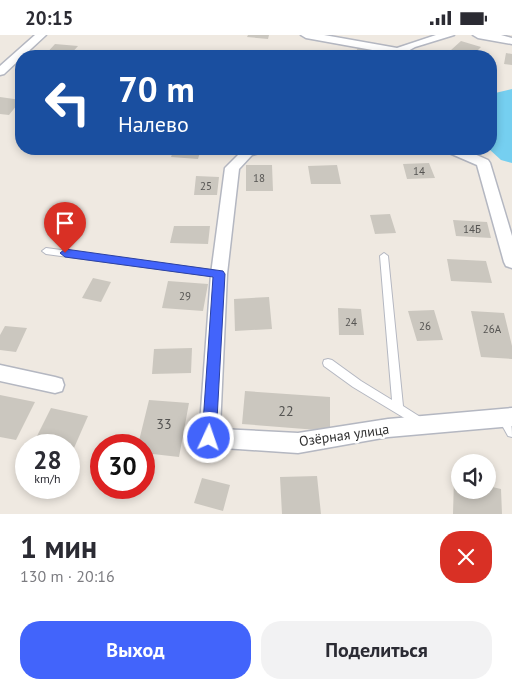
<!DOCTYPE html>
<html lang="ru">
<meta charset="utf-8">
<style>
body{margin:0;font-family:"PT Sans",sans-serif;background:#f2f2f3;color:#2b2b33;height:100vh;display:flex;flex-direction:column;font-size:19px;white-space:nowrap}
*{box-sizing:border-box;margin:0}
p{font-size:16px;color:#7c7c81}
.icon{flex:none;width:28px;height:28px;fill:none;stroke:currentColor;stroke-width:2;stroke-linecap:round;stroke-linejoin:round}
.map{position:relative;height:479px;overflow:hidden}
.panel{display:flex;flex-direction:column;background:#fff;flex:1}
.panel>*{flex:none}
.guide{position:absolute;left:15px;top:15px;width:482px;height:105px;border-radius:20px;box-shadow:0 2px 8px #0003;background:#1a4fa0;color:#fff;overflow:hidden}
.controls{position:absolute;left:451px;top:419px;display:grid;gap:10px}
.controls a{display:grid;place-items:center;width:45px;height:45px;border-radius:50%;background:#fff;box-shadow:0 2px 8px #0003;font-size:25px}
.speed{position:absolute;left:15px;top:399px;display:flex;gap:10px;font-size:25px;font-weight:700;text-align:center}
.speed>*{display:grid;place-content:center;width:65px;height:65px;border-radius:50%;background:#fff;box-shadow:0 2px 8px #0003;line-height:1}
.speed small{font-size:12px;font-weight:400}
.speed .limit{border:8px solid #d22;background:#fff;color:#111}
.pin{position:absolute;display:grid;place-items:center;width:42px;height:42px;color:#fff;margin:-51px -21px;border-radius:50% 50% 50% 0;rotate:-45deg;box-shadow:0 0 5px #0007}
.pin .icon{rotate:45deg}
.me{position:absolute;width:55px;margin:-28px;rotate:3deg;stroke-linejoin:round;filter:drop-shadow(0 0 4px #0008)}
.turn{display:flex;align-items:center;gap:18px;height:105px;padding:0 20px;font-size:22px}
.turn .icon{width:65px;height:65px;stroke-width:2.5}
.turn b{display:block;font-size:35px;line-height:42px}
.round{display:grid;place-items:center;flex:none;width:52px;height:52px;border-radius:20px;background:#f2f2f3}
.overview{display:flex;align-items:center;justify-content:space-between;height:85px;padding:0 20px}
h1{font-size:30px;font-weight:700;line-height:38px}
.primary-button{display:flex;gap:10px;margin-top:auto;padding:10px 20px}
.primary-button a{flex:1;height:58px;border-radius:20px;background:#4264fb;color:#fff;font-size:20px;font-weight:700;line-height:58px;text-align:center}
.primary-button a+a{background:#f2f2f3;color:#2b2b33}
.status{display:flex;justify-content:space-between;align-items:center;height:35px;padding:0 25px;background:#fff;direction:ltr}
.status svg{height:14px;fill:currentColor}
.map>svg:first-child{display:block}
</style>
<div class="status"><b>20:15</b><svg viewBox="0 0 49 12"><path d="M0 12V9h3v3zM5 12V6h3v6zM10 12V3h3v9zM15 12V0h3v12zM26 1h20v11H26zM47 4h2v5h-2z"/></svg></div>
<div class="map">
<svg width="512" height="479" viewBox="0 0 512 479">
<rect width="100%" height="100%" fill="#efe9e1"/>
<path fill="#75cff0" d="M512 54V128L501 125 489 114H491V59Z"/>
<path fill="#cbc7bf" d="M248 0H269L268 4 247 2Z
M461 6 481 12 472 21 451 15Z
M55 9 78 11 69 21H44Z
M358 13 378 16 375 21 354 19Z
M506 18 512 19V30L504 29Z
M0 62 21 65 9 80 0 79Z
M174 114H201L198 124 171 122Z
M429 128 435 143 407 144 403 129Z
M246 130H272L273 156H246Z
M337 130 341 149H311L308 131Z
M196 141 219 142 217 160H194Z
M390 179 396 198 375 199 370 180Z
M453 185 487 187 491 203 456 201Z
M174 191H210L208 209 170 208Z
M447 224 486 226 492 248 451 246Z
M93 243 111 247 101 267 82 263Z
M168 246 208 249 203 276 162 273Z
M269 262 272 294 235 296 234 264Z
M338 273 361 274 364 300H339Z
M434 275 443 305 417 306 408 276Z
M471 276 504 278 512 311V324L481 322Z
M5 291 27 293 16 317 0 315V300Z
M192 313 191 338 152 339 154 314Z
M245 356 330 362V396L242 389Z
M0 360 35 367 16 405 0 402Z
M149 365 189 368 179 422 144 418V410H138Z
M51 373 88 381 74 413 35 405Z
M317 441 321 479H282L280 442Z
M202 443 230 450 223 476 194 468Z
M454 443 460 445V455H488V451L501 454 502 479H453Z"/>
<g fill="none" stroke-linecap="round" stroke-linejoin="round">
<defs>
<path id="lane" d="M46 213 219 236 223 239 219 242 46 219 42 216Z
M384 218 388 221 403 371 425 385 426 388 425 391 421 393 353 352 324 331 323 328 324 325 328 324 332 325 361 346 392 365 380 221Z
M503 378C512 382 512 393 512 402L508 401 498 383 499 380Z"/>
<path id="street" d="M35 0H46L4 39 0 40V31Z
M301 0H324L397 13 436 0H454L415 12 399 21H387L389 18 306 3Z
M473 0H501L512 3V9L478 3Z
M244 114H265L263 117 252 120 239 134 227 239 220 394 298 398 388 384 512 373V391L388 402 298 418 209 412 202 410 199 403 211 239 225 133Z
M446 114H463L488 125 490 128 512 201V233L506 231 504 227 477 130 447 117Z
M0 330 55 342 62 344 64 350 62 356 55 358 0 346Z"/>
</defs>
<use href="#lane" stroke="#b4b7c1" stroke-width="2"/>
<use href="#street" stroke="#b4b7c1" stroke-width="3"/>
<use href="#lane" fill="#fff" fill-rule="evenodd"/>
<use href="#street" fill="#fff" fill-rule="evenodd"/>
</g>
<path fill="#4264fb" stroke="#2b41a3" d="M65 214 223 236 225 239 216 403 214 407 209 409 204 407 202 403 213 242 65 222 60 218Z"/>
<g text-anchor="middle" stroke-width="5" stroke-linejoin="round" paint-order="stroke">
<g font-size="11" fill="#555452">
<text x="419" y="140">14</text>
<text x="259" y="147">18</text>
<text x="206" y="155">25</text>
<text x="472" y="198">14Б</text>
<text x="185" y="265">29</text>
<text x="351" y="291">24</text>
<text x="425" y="295">26</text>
<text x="492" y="298">26А</text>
</g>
<g font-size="14" fill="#555452">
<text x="286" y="381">22</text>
<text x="164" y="394">33</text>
</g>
<g font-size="14" fill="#2e2e2e" stroke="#fff">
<text transform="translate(344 400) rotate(-8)" y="5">Озёрная улица</text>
</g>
</g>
</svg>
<div class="controls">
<a><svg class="icon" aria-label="sound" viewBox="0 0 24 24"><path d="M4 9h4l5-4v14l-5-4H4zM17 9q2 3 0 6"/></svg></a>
</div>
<div class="speed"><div>28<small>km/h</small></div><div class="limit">30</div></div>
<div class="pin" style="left:65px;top:218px;background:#d93025"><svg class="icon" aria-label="arrive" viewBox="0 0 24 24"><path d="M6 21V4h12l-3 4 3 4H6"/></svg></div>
<svg class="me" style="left:209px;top:403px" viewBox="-20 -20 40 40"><circle r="17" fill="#4264fb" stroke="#fff" stroke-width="3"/><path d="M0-11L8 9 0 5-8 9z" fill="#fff"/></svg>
<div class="guide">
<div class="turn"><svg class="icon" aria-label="left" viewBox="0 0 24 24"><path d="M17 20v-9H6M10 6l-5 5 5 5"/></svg><div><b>70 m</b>Налево</div></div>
</div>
</div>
<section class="panel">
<div class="overview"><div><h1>1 мин</h1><p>130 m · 20:16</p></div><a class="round" style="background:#d93025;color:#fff"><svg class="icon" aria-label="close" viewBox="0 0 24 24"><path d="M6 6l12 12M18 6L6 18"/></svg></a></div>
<div class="primary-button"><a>Выход</a><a>Поделиться</a></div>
</section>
